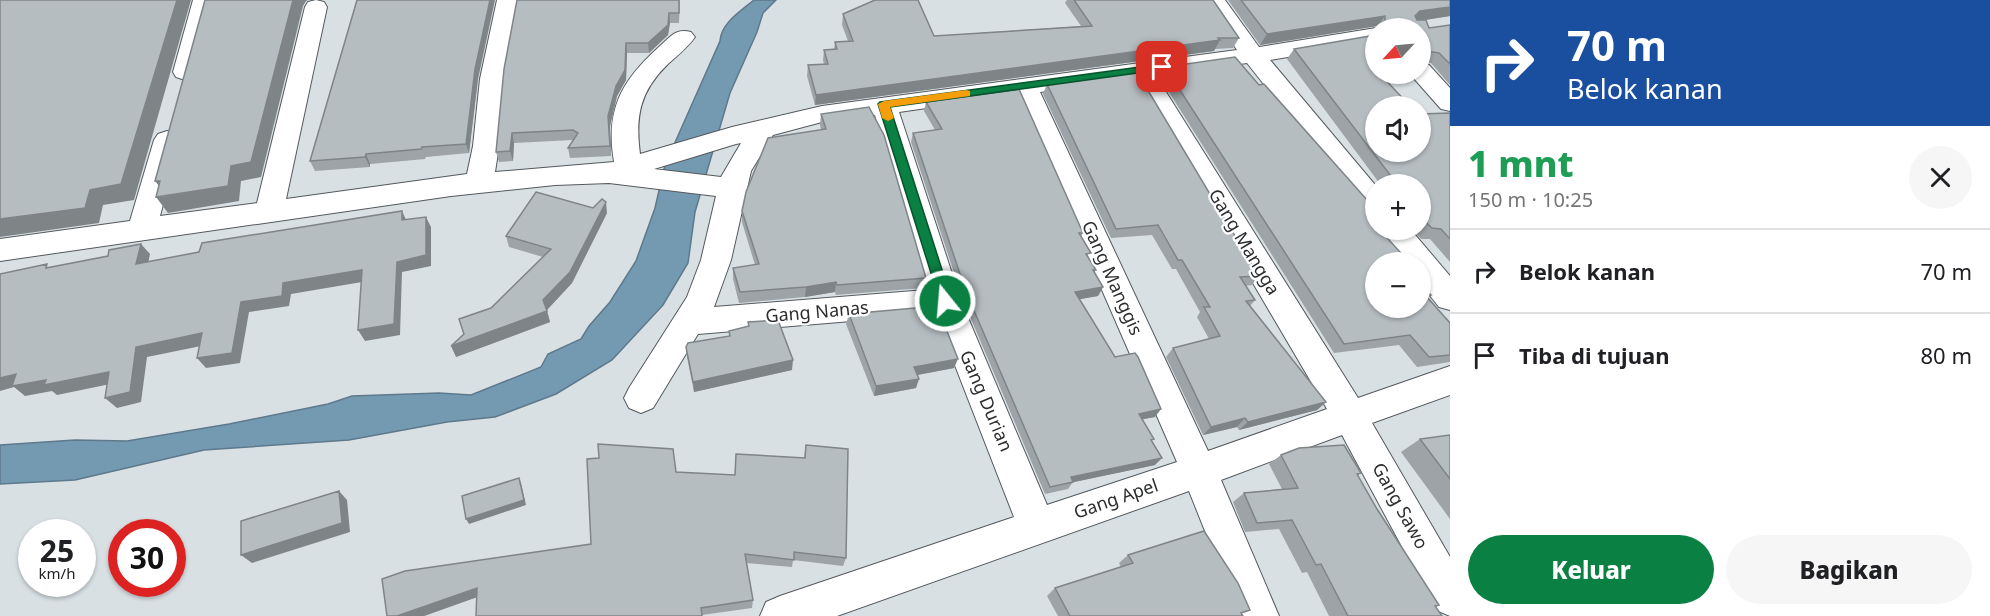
<!DOCTYPE html>
<html lang="id">
<meta charset="utf-8">
<style>
body{margin:0;font-family:"Noto Sans",sans-serif;background:#f6f6f6;color:#202124;height:100vh;display:flex;flex-direction:column;font-size:22px;white-space:nowrap}
*{box-sizing:border-box;margin:0}
p{font-size:20px;color:#757577}
.icon{flex:none;width:33px;height:33px;fill:none;stroke:currentColor;stroke-width:2;stroke-linecap:round;stroke-linejoin:round}
.map{position:relative;flex:1;overflow:hidden}
.drawer{display:flex;flex-direction:column;background:#fff;width:540px}
.drawer>*{flex:none}
.guide{background:#1a4fa0;color:#fff;overflow:hidden}
.needle{width:39px;rotate:244deg}
.buttons{position:absolute;left:1365px;top:18px;display:grid;gap:12px}
.buttons a{display:grid;place-items:center;width:66px;height:66px;border-radius:50%;background:#fff;box-shadow:0 2px 4px #0004;font-size:30px}
.speed{position:absolute;left:18px;top:519px;display:flex;gap:12px;font-size:30px;font-weight:700;text-align:center}
.speed>*{display:grid;place-content:center;width:78px;height:78px;border-radius:50%;background:#fff;box-shadow:0 2px 4px #0004;line-height:1}
.speed small{font-size:15px;font-weight:400}
.speed .limit{border:9px solid #d22;background:#fff;color:#111}
.pin{position:absolute;display:grid;place-items:center;width:51px;height:51px;color:#fff;margin:-26px;border-radius:12px;box-shadow:0 3px 9px #0006}
.me{position:absolute;width:66px;margin:-33px;rotate:343deg;stroke-linejoin:round;filter:drop-shadow(0 0 4px #0008)}
.turn{display:flex;align-items:center;gap:21px;height:126px;padding:0 18px;font-size:27px}
.turn .icon{width:78px;height:78px;stroke-width:2.5}
.turn b{display:block;font-size:42px;line-height:51px}
.round{display:grid;place-items:center;flex:none;width:63px;height:63px;border-radius:32px;background:#f6f6f6}
.overview{display:flex;align-items:center;justify-content:space-between;height:102px;padding:0 18px}
h1{font-size:36px;font-weight:800;line-height:45px;color:#1e9e55}
.action{display:flex;gap:12px;margin-top:auto;padding:12px 18px}
.action a{flex:1;height:69px;border-radius:36px;background:#0b8043;color:#fff;font-size:24px;font-weight:800;line-height:69px;text-align:center}
.action a+a{background:#f6f6f6;color:#202124}
ul{padding:0;list-style:none}
li{display:flex;align-items:center;gap:18px;height:84px;padding:0 18px;border-top:2px solid #e0e0e0}
li div{flex:1}
li b{display:block;font-size:22px}
li em{font-style:normal}
main{display:flex;flex:1;min-height:0}
.map>svg:first-child{display:block}
</style>
<main>
<div class="map">
<svg width="1450" height="616" viewBox="0 0 1450 616">
<rect width="100%" height="100%" fill="#d9e0e4"/>
<path fill="#749ab2" stroke="#5e798b" stroke-width="1.5" d="M754 0H776L763 13 757 32 730 93 695 212 688 263 663 305 612 360 556 394 495 417 447 422 349 440 204 450 75 480 0 484V445L75 440 127 441 229 424 328 404 352 396 439 393 471 395 541 367 548 354 581 339 589 326 610 302 636 261 655 208 665 165 720 41C721 23 741 11 754 0Z"/>
<g fill="none" stroke-linecap="round" stroke-linejoin="round">
<defs>
<path id="minor" d="M193 0H215L197 72 194 77 185 80 176 77 173 72Z
M316 0 324 2 327 7 286 199 467 174 473 146 480 79 497 0H519L504 79 499 146 495 172 614 162C605 109 622 80 660 46 671 36 676 28 691 32L695 37C688 47 678 55 668 64 640 91 635 116 640 154L732 127 822 106 1237 50 1203 0H1225L1259 47 1376 28H1378H1376V42L1270 60 1376 186V216L1366 213 1247 63 1156 76 1358 398 1450 366V395L1372 423 1450 557V616L1436 610 1342 435 1221 480 1279 616H1239L1189 491 837 616H760L766 602 780 596 1014 517 935 314 698 334 653 408 641 413 629 408 624 398 629 388 687 297 701 260 716 196 609 183 555 185 451 196 0 261V239L130 221 154 140 158 134 167 131 176 134 180 140 160 216 257 203 305 7 308 2ZM1133 79 1327 409 1208 451 1040 92ZM1017 95 1177 462 1047 505 961 301 899 112ZM875 115 926 290 714 307 731 260 751 171 773 135 822 122ZM741 143 721 177 654 169 736 144Z
M1420 63 1429 65 1450 88V111L1441 109 1410 74H1420Z
M1381 230H1411L1450 276V310L1439 307 1420 283V262H1404Z"/>
</defs>
<use href="#minor" stroke="#54595d" stroke-width="2"/>
<use href="#minor" fill="#fff" fill-rule="evenodd"/>
</g>
<path fill="#9da3a6" d="M517 0H680L679 23H670L668 35 649 53H627L626 80 617 96 610 126 611 156 570 158 568 148 573 140 514 143 513 161 499 162 496 152Z
M1067 0H1213L1239 38 1233 48 1215 49 1214 51 815 105 807 76 808 65 824 64 823 60 824 50 834 49 835 42 848 41 842 25 843 14 934 36 1081 26 1065 3Z
M1228 0H1450V16L1425 20 1429 28 1450 25V85L1431 63 1424 62 1420 67V28H1377V26L1260 45Z
M1376 35V152L1450 113V262L1430 239H1421L1413 230H1420V184H1380L1287 59 1294 49Z
M1165 67 1259 85 1376 230H1390L1385 235 1376 262 1420 284 1431 295 1428 297 1450 323V362L1417 367 1399 345 1334 353 1160 78Z
M478 79 469 153 426 157 425 159 370 164V167L315 171 310 161Z
M1047 84 1259 276 1252 285 1245 286 1255 300 1250 306 1326 402 1317 410 1239 430 1237 427 1203 435 1166 357 1173 348 1209 339 1197 317 1200 312 1176 269H1172L1152 235 1111 238 1043 94Z
M926 102 1083 233 1081 236 1089 258 1096 270 1094 273 1103 287 1098 296 1079 299 1115 357 1155 417 1143 419 1152 441 1155 465 1073 482 1068 489 1045 494 963 300 911 142 913 133 935 130 924 111Z
M821 114 926 278 923 288 836 295 835 292 805 297 739 303 733 279V268L755 265 742 222V211L821 130 820 125Z
M607 213 572 283 547 310 550 322 456 357 491 308 543 257 509 247 506 236Z
M849 314 954 368 918 375 916 388 874 396 846 324Z
M748 322 792 370 694 392 687 357 686 347 729 337V331L748 327Z
M1450 435V519L1401 452 1420 439Z
M806 445 846 558 843 566 793 560 792 567 746 563 753 600 752 608 702 615 477 597 424 616H387L591 544 676 472 735 475 804 458Z
M1281 455 1361 473 1358 475 1377 509 1439 605 1436 607 1442 616H1329L1307 572 1302 573 1279 529 1245 532 1233 502 1244 493 1282 489 1269 464Z
M1128 555 1242 614 1243 616H1058L1047 596 1055 588 1121 567 1119 563Z"/>
<path fill="#7f8487" d="M177 0H191L134 200 103 205 99 223 0 237V219L90 190Z
M293 0H308L306 1 303 6 261 177 241 181 239 201 168 213 156 197 167 196 155 181Z
M490 0H495L478 79 469 153 466 144 475 69Z
M1450 7V16L1412 22 1407 27 1420 11Z
M669 13 670 23 668 35 649 53 648 43Z
M1385 16 1377 26 1260 45 1267 34Z
M1220 40 1214 51 815 105 816 95Z
M626 43 627 53 626 80 617 96 610 126 611 156 610 146 608 116Z
M512 133 514 143 513 161 510 151Z
M366 154 370 164V167L365 157Z
M606 202 607 213 572 283 546 311 543 300Z
M402 211 407 222 402 220Z
M426 217 431 227V266L402 272 400 335 365 341 358 330 397 262Z
M141 244 150 254 146 274 136 264Z
M362 270 368 281 291 294 289 306 249 312 240 363 206 368 197 358 241 302 283 283Z
M836 282 835 292 805 297 806 287Z
M1103 287 1098 296 1070 301 1075 292Z
M547 311 550 322 456 357 451 346Z
M202 333 211 344 147 357 141 402 117 408 105 398 136 347Z
M958 359 954 368 911 376 914 367Z
M793 360 792 370 694 392 693 382Z
M109 372 120 382 57 395 52 391 25 396 14 387 0 391V378L16 374 46 380Z
M919 379 916 388 874 396 876 386Z
M1326 402 1317 410 1239 430 1248 422Z
M1161 409 1155 417 1133 421 1139 414Z
M1245 418 1237 427 1203 435 1211 427Z
M1162 458 1155 465 1065 484 1071 477Z
M519 478 521 483 526 505 469 524 466 519Z
M339 491 347 500 350 532 252 563 241 555Z
M477 588 483 595 424 616H397Z"/>
<path fill="#b6bdc1" stroke="#7f8487" stroke-width="1.5" d="M0 0H177L121 184 90 190 85 208 0 219Z
M205 0H293L251 162 231 166 228 186 156 197 160 181H155Z
M357 0H490L475 69 466 144 422 147 421 149 366 154 365 157 310 161Z
M517 0H679V13H669L668 25 648 43H626L625 70 616 86 608 116 610 146 568 148 578 133 573 130 512 133 510 151 496 152 504 69Z
M875 0H918L934 36 1092 26 1074 0H1213L1239 38H1218L1220 40 816 95 808 65 828 64 824 50 837 49 835 42 853 41 843 14Z
M1241 0H1450V7L1420 11 1415 16 1417 20H1426L1429 28 1450 25V64L1439 53 1427 51 1426 60H1420V28H1385V16L1267 34Z
M1376 35V63H1371L1376 68V74H1380L1410 106H1376V152H1420V114L1450 113V239L1441 229 1432 228 1420 217V184H1397L1294 49Z
M1235 57 1259 85 1264 84 1376 210V230H1380L1409 262H1376V308H1420V284L1431 295 1426 296 1450 323V355L1429 357 1410 335 1344 344 1165 67Z
M1137 72 1259 276 1240 277 1255 300 1246 301 1326 402 1248 422 1245 418 1211 427 1173 348 1220 336 1204 307H1210L1182 260H1178L1158 225 1116 229 1047 84Z
M1019 89 1083 233H1079L1091 253 1086 254 1096 270H1093L1103 287 1075 292 1115 357 1135 353 1138 357 1161 409 1139 414 1154 439 1151 440 1162 458 1071 477 1073 482 1050 487 966 292 913 133 942 129 926 102Z
M869 107 884 135 926 278 837 285 836 282 806 287 740 292 733 268 759 264 742 211 746 192 768 138 826 129 821 114Z
M536 192 593 208 602 199 606 202 570 272 543 300 547 311 451 346 464 334 459 319 491 308 551 249 506 236Z
M402 211V220L426 217V255L397 262 394 324 358 330 362 270 283 283 282 296 241 302 232 353 197 358 202 333 136 347 130 392 105 398 109 372 44 385 46 380 12 386 16 374 0 378V274L47 264 46 268 108 256 109 250 141 244 136 264 199 252 202 243Z
M937 306 958 359 914 367 919 379 876 386 849 314Z
M778 320 793 360 693 382 686 347 688 343 730 336 729 331 749 326 748 322Z
M1450 435V479L1420 439Z
M598 444 673 449 676 472 735 475 736 454 805 458 806 445 848 449 846 558 794 552V560L745 554 753 600 701 608 702 616H476L477 588 397 616H387L382 579 405 571 591 544 587 459 599 458Z
M1344 445 1361 473 1357 474 1377 509 1439 605 1435 606 1442 616H1348L1321 564 1316 565 1292 520 1257 523 1244 493 1298 488 1281 455 1299 448Z
M519 478 524 500 466 519 462 496Z
M339 491 342 523 241 555V521Z
M1204 531 1238 583 1250 610 1241 613 1243 616H1070L1055 588 1133 563 1128 555Z"/>
<path fill="#0b8043" stroke="#07532c" stroke-width="1.5" d="M1162 64 1166 65V69L890 107 952 301 950 305H941L878 104 880 102Z"/>
<path fill="#f59e0b" d="M966 90 970 91V96L890 107 894 118 888 121 882 118 878 104 884 101Z"/>
<g text-anchor="middle" stroke-width="4.5" stroke-linejoin="round" paint-order="stroke">
<g font-size="18" fill="#2b2d2f" stroke="#fff">
<text transform="translate(1244 242) rotate(59)" y="6">Gang Mangga</text>
<text transform="translate(1112 278) rotate(66)" y="6">Gang Manggis</text>
<text transform="translate(817 312) rotate(-5)" y="6">Gang Nanas</text>
<text transform="translate(986 401) rotate(67)" y="6">Gang Durian</text>
<text transform="translate(1116 499) rotate(-19)" y="6">Gang Apel</text>
<text transform="translate(1400 506) rotate(61)" y="6">Gang Sawo</text>
</g>
</g>
</svg>
<div class="buttons">
<a><svg class="needle" viewBox="-14 -14 28 28"><path d="M0-13l5 13h-10z" fill="#e53935"/><path d="M0 13l5-13h-10z" fill="#757577"/></svg></a>
<a><svg class="icon" aria-label="sound" viewBox="0 0 24 24"><path d="M4 9h4l5-4v14l-5-4H4zM17 9q2 3 0 6"/></svg></a>
<a>+</a>
<a>−</a>
</div>
<div class="speed"><div>25<small>km/h</small></div><div class="limit">30</div></div>
<div class="pin" style="left:1162px;top:67px;background:#d93025"><svg class="icon" aria-label="arrive" viewBox="0 0 24 24"><path d="M6 21V4h12l-3 4 3 4H6"/></svg></div>
<svg class="me" style="left:945px;top:301px" viewBox="-20 -20 40 40"><circle r="17" fill="#0b8043" stroke="#fff" stroke-width="3"/><path d="M0-11L8 9 0 5-8 9z" fill="#fff"/></svg>
</div>
<section class="drawer">
<div class="guide">
<div class="turn"><svg class="icon" aria-label="right" viewBox="0 0 24 24"><path d="M7 20v-9h11M14 6l5 5-5 5"/></svg><div><b>70 m</b>Belok kanan</div></div>
</div>
<div class="overview"><div><h1>1 mnt</h1><p>150 m · 10:25</p></div><a class="round"><svg class="icon" aria-label="close" viewBox="0 0 24 24"><path d="M6 6l12 12M18 6L6 18"/></svg></a></div>
<ul>
<li><svg class="icon" aria-label="right" viewBox="0 0 24 24"><path d="M7 20v-9h11M14 6l5 5-5 5"/></svg><div><b>Belok kanan</b></div><em>70 m</em></li>
<li><svg class="icon" aria-label="arrive" viewBox="0 0 24 24"><path d="M6 21V4h12l-3 4 3 4H6"/></svg><div><b>Tiba di tujuan</b></div><em>80 m</em></li>
</ul>
<div class="action"><a>Keluar</a><a>Bagikan</a></div>
</section>
</main>
